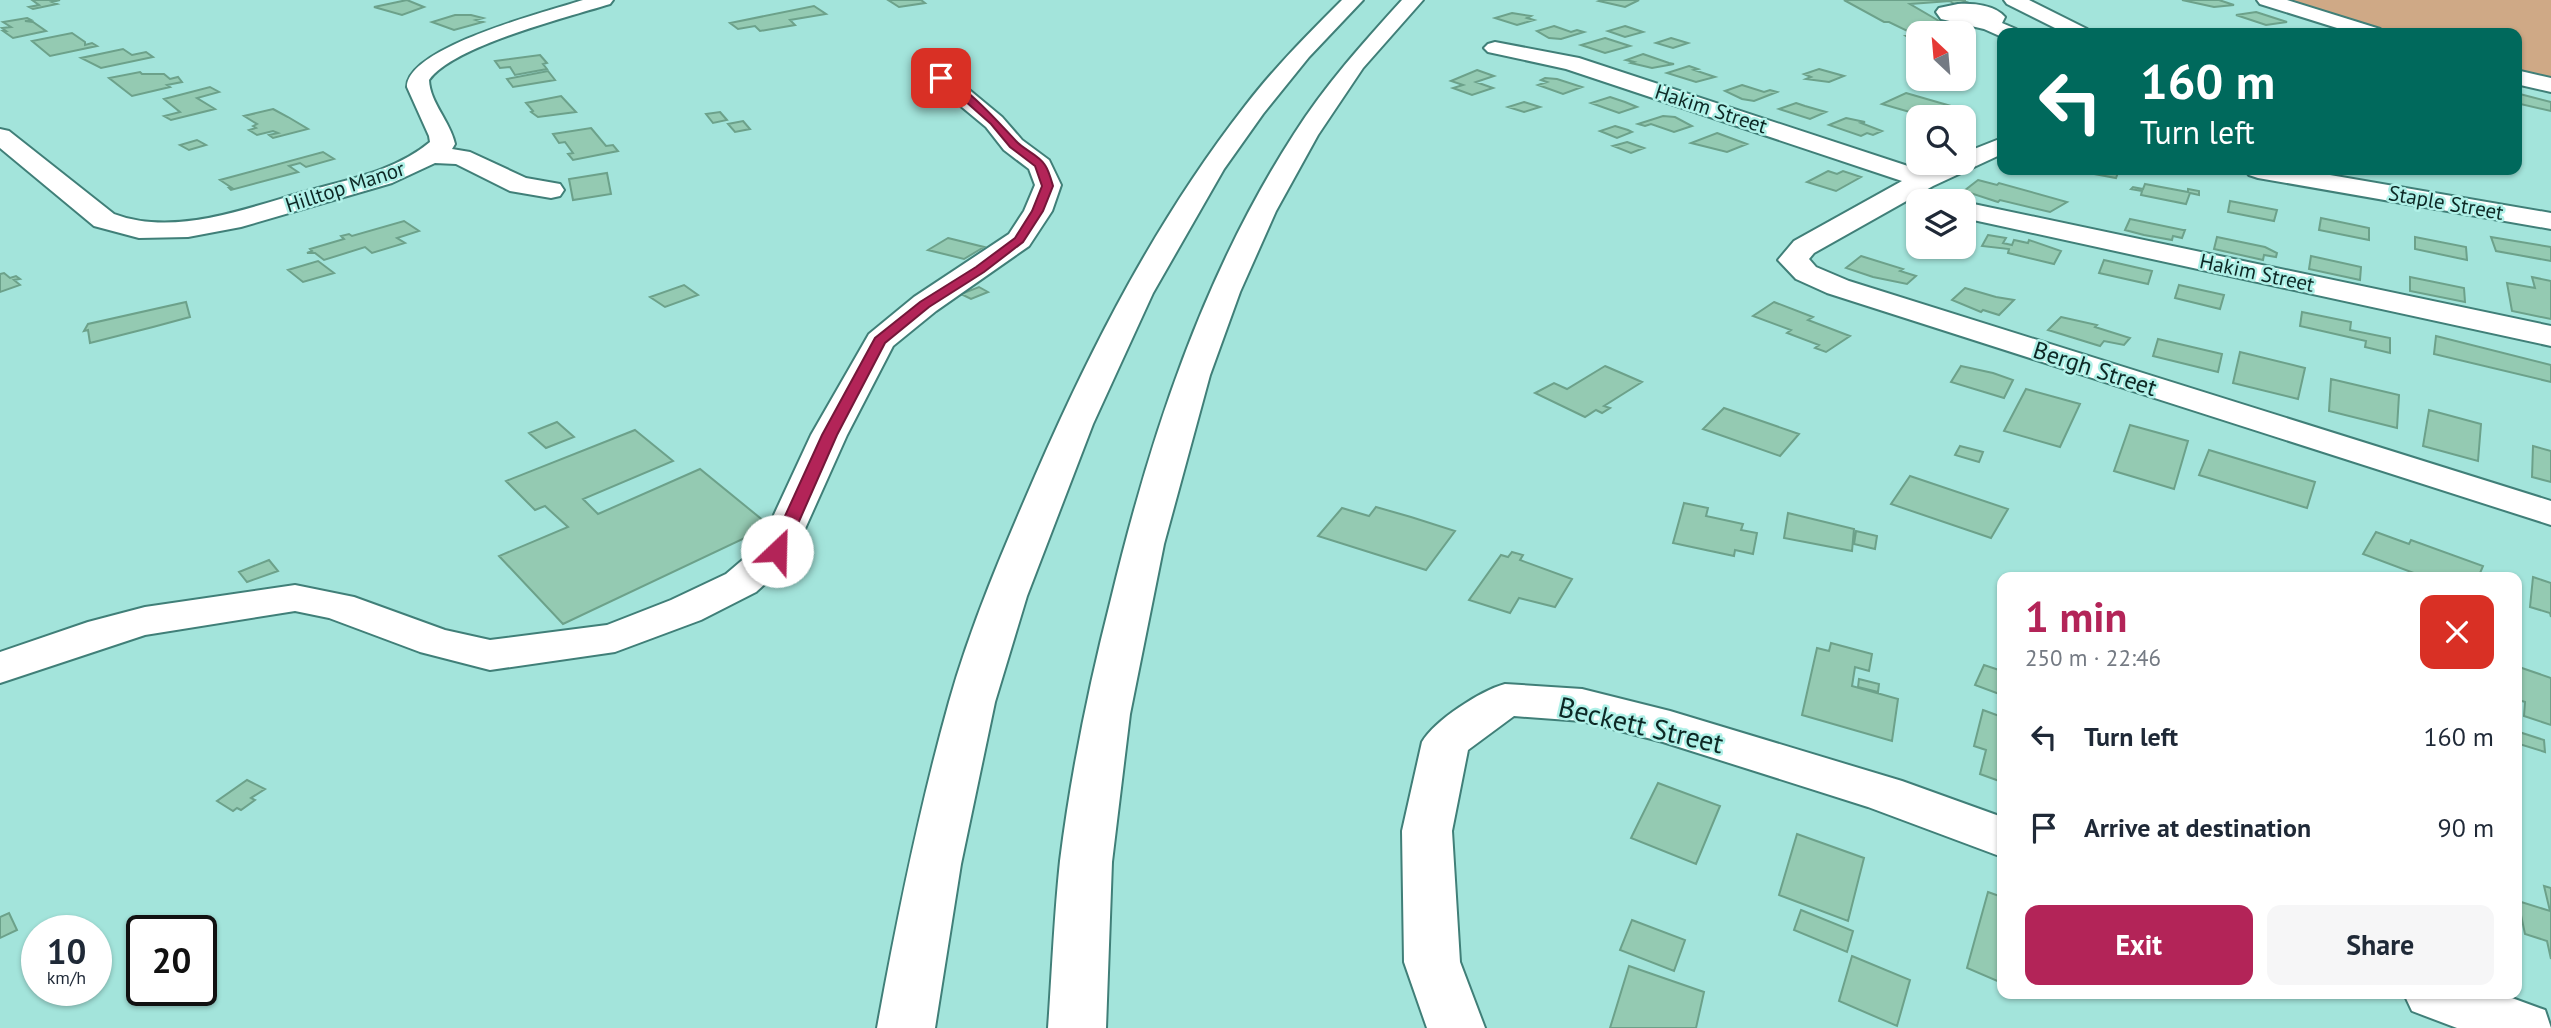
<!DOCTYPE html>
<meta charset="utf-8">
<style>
body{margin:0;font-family:"PT Sans",sans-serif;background:#f6f6f7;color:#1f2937;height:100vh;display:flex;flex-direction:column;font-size:26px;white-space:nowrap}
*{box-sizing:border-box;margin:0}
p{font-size:23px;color:#747a83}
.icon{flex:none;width:38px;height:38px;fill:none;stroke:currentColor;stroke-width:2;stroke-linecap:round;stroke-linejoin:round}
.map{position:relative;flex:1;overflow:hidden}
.side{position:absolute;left:1997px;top:572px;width:525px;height:427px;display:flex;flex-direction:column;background:#fff;border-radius:14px;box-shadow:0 2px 5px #0004}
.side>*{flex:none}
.top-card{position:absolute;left:1997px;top:28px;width:525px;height:147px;border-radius:14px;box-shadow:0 2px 5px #0004;background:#00695c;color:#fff;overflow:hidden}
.needle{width:46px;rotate:334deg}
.fabs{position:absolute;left:1906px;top:21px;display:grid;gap:14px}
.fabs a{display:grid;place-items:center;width:70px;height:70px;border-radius:14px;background:#fff;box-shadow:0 2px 5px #0004;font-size:35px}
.speed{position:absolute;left:21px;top:915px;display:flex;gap:14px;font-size:35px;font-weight:700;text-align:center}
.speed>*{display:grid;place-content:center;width:91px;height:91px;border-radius:50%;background:#fff;box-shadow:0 2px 5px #0004;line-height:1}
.speed small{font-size:18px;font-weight:400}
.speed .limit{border:4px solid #111;border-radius:10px;background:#fff;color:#111}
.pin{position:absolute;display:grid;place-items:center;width:60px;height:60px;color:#fff;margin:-30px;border-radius:14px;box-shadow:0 4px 10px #0006}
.me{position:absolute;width:77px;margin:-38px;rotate:24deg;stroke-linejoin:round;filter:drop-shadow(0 0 5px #0008)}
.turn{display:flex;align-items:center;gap:24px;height:147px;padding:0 28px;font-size:32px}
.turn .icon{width:91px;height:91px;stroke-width:2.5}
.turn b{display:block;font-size:49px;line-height:60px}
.round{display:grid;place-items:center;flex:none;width:74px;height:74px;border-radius:14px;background:#f6f6f7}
.overview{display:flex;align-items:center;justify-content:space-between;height:119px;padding:0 28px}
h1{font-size:42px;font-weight:800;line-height:52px;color:#b32458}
.action{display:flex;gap:14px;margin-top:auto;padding:14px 28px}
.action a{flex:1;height:80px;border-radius:14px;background:#b32458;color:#fff;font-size:28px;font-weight:800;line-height:80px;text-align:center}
.action a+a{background:#f6f6f7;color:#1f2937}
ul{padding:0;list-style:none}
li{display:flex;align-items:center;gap:21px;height:91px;padding:0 28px}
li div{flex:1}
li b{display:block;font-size:26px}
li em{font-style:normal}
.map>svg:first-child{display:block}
</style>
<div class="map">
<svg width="2551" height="1028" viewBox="0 0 2551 1028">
<rect width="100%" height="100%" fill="#a3e4db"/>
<path fill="#cfa986" d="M2283 0H2551V78L2517 70 2516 33H2390Z"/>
<path fill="#94cab2" stroke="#6ca18a" stroke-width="2" d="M32 0H60L52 2 57 4 33 9 29 7 39 5Z
M407 0 424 7 402 15 374 7Z
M888 0H921L925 3 899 7Z
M1602 0H1639L1625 7 1599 1Z
M1844 0H1966H1961L1969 3 1954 4 1950 1 1910 4 1946 25 1956 24 1971 32 1918 33V43L1906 36 1916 35 1889 22H1884Z
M2182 0H2219L2234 5 2214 7Z
M814 6 826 14 790 20 795 25 760 31 755 26 738 29 730 23Z
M2256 12 2287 22 2266 25 2236 15Z
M1512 13 1531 16 1527 18 1534 20 1517 25 1495 18Z
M455 15H471L483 18 476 20 483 22 454 30 432 22Z
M27 18 31 20 25 21 33 22 46 31 13 38 3 31H6L2 28 11 27 3 22Z
M1554 26 1571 32 1577 30 1584 32 1561 39 1549 38 1537 31Z
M1625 26 1643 32 1625 37 1608 31Z
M72 33 85 42V45L92 43 97 46 50 56 32 41Z
M1605 38 1630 46 1605 53 1581 45Z
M1671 38 1688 43 1673 48 1656 43Z
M123 49 132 55 146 52 153 57 101 68 81 58Z
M1643 54 1669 63 1674 64 1652 68 1631 63 1634 62 1626 60Z
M540 55 547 63 543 64 547 69 515 75 510 67 500 68 495 61Z
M1689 66 1698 69 1694 70 1715 77 1696 82 1667 73Z
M1819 69 1844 76 1829 82 1806 79 1811 77 1804 74Z
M1477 70 1494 76 1476 82 1493 88 1472 95 1453 88 1463 85 1451 81Z
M548 71 555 80 513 87 507 79Z
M140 72 142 74H164L170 79 178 77 182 82 167 85 170 87 132 96 109 78Z
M1545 78 1557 79 1582 87 1563 94 1538 85 1547 82 1541 80Z
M1742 85 1764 92 1770 90 1777 92 1754 101 1742 99 1725 91Z
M210 87 219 92 197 98 215 109 171 120 164 116 180 112 164 99Z
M1906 93 1951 106 1927 117 1882 104Z
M2516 93 2551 102V111L2516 103Z
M561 96 576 112 538 117 531 112 533 111 526 103Z
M1610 97 1625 102 1637 107 1619 113 1591 103Z
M1524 102 1540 107 1524 112 1508 107Z
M1796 103 1805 106 1826 112 1810 119 1779 109Z
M273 109 288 117 308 129 273 138 269 135 278 133 273 131 257 135 249 130 256 128 253 126 257 124 244 116Z
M720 112 727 120 713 123 706 114Z
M1663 116 1675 117 1692 126 1674 132 1651 124 1645 126 1638 124Z
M1846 118 1865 122 1861 123 1882 131 1873 135 1867 133 1861 136 1829 125Z
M743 121 750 129 735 132 728 124Z
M1615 126 1628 130 1632 132 1617 138 1600 131Z
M591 128 606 146 613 145 618 151 573 160 568 154 573 153 565 142 559 143 553 134Z
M1717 133 1747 144 1727 152 1691 143Z
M197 140 206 145 189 150 180 145Z
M1627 142 1644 148 1631 153 1613 146Z
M323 152 334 159 306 167 300 163 289 166 298 172 231 190 229 188H232L220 180Z
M2073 170H2119L2116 178Z
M1828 171 1837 174 1843 171 1861 177 1836 191 1807 182Z
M607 173 611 194 573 200 569 179Z
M1978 180 1997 185 1999 183 2067 202 2050 212 2000 200 1998 202 1964 191Z
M2145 184 2188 192V189L2199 191V195L2190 193 2186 204 2141 195 2142 191 2131 189 2133 187 2143 189Z
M2230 201 2277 210 2274 221 2228 212Z
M2321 218 2369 228V240L2319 230Z
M2130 219 2183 230H2185L2182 238 2173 236 2172 240 2144 235 2125 230Z
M404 221 419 231 397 238 405 243 372 253 365 247 324 260 315 253H307L312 251 310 249 344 239 341 236 349 234 352 236Z
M1988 235 2006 238 2003 243 2012 245 2014 240 2028 243 2029 240 2061 251 2054 264 2008 253 2009 249 1982 246Z
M2217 237 2265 247 2277 253 2276 257 2264 255 2263 260 2214 249Z
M2415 237 2466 247 2467 260 2415 249Z
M2491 237 2551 247V261L2496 251Z
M948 238 984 247 964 259 928 250Z
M1861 256 1903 269 1900 271 1916 276 1907 284 1873 277 1846 268Z
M2311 256 2361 267 2360 280 2309 269Z
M2104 260 2152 271 2148 284 2099 273Z
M318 261 334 273 303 282 288 270Z
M4 273 10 278 16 276 20 279 14 280 20 285 0 292V274Z
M2410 277 2464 288 2465 302 2410 291Z
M2532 277 2551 281V319L2512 311 2507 283 2535 288Z
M684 285 698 295 665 307 650 297Z
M2179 285 2224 295 2220 309 2175 298Z
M979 287 988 292 971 299 961 294Z
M1965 288 1996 297 2014 300 1999 315 1983 310 1981 312 1952 300Z
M186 302 190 317 153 327 90 343 88 330 84 331 88 324Z
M1774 302 1813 317 1808 320 1850 336 1826 352 1815 348 1819 345 1787 333 1791 330 1753 316Z
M2302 312 2351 322 2350 330 2390 338V353L2365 347 2366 341 2300 326Z
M2061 317 2097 325 2095 327 2130 338 2124 345 2104 341 2100 346 2048 330Z
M2436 336 2551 365V382L2434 354Z
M2158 339 2222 354 2218 372 2153 356Z
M2240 352 2305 368 2298 399 2233 383Z
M1605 366 1642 382 1604 406 1610 408 1602 413 1596 410 1585 417 1535 393 1554 383 1567 389Z
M1961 366 1993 373 2013 380 2004 398 1951 382Z
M2331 379 2399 395 2397 428 2329 411Z
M2026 389 2080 404 2060 447 2004 431Z
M1724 408 1799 434 1780 456 1703 429Z
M2429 410 2481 424 2478 461 2423 446Z
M557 422 574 437 546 448 529 433Z
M2130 425 2188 441 2174 489 2114 471Z
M635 430 673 461 583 499 598 514 700 469 770 526 563 624 499 556 568 527 545 506 535 510 506 481Z
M1960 446 1983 452 1979 462 1955 455Z
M2533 446 2551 451V482L2532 477Z
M2209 450 2315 482 2307 508 2199 475Z
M1910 476 2008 509 1991 538 1891 504Z
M1684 503 1708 508 1706 516 1743 524 1741 530 1757 533 1753 554 1735 550 1734 556 1673 543Z
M1376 507 1411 517 1455 531 1426 570 1318 536 1342 508 1369 516Z
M1788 513 1854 529 1852 551 1784 538Z
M1856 531 1877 536 1875 549 1854 544Z
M2376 532 2409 544 2411 540 2483 566 2478 578H2427L2363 554Z
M1512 552 1523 555 1520 560 1572 579 1555 607 1519 598 1510 613 1469 600 1501 555 1508 557Z
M269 560 278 571 247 582 239 572Z
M2533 577 2551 583V617L2550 613 2530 607Z
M1831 643 1872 654 1869 671 1855 667 1852 686 1898 699 1892 741 1802 715 1817 648 1829 651Z
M1984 665 2002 671V695L1975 685Z
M2516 666 2551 678V725L2524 716 2525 702 2516 699Z
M1859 679 1879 684 1878 692 1858 687Z
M1983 710 2002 717V782L1980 774 1986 750 1974 746Z
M2516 731 2544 740 2545 752 2516 743Z
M247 780 265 789 251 798 255 800 241 810 237 808 233 811 217 801Z
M1658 783 1720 806 1696 864 1631 838Z
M1797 834 1864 858 1848 921 1779 895Z
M2544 886 2551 888V959L2547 941 2525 934 2518 901 2550 911Z
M1988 892 2002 897V983L1967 968Z
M1801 910 1853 931 1847 952 1794 930Z
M9 913 17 930 0 938V917Z
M1632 920 1685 940 1674 971 1620 950Z
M1852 956 1910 980 1897 1026 1839 1001Z
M1629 966 1704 992 1696 1028H1610Z"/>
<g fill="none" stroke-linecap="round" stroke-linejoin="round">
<defs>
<path id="minor" d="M583 0H613L610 4C568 17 453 46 429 80 430 103 450 121 455 144L452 149 470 152 526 178 560 184 564 190 560 196 551 198 510 191 456 164 435 163 392 183 241 227 188 237 139 238 94 226 0 148V129L9 131 114 214C175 237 247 208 307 191 350 179 395 171 430 142L429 136 407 87C407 47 549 11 583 0Z
M2004 0H2029L2087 29 2090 33H2065L2007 4Z
M2257 0H2287L2380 29 2383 33H2353L2260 4Z
M1958 4C1973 3 1995 5 2005 17L2002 23 2016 29 2019 33H2002V37L1984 29 1941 19 1936 12 1939 8Z
M1495 42 1579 58 1923 171 1941 163H1964V153L2002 138V154L1933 186 1814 253 1809 259 1816 267 1849 281 2551 501V525L1827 293 1796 279 1778 260 1794 241 1902 181 1566 69 1488 52 1484 48 1488 44Z
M2516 70 2551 78V92L2516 84Z
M941 71 949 73 1002 117 1022 140 1049 160 1061 185 1052 211 1029 246 936 311 893 346 847 435 791 560 756 592 701 620 615 652 490 670 420 652 329 618 295 611 145 635 0 683V652L88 622 145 607 295 585 354 597 445 630 490 640 607 625 671 600 726 574 760 545 811 435 869 334 914 297 1009 234 1024 211 1035 185 1029 169 1004 150 986 127 933 83 930 78 933 73Z
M2245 170H2301L2551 213V229L2258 178 2249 175Z
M1964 202 2551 326V346L1964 218Z
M1505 684 1582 689 1670 711 1902 781 2002 817V857L1868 807 1663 742 1582 721 1514 716 1468 750 1452 831 1460 962 1485 1028H1427L1404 962 1402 831 1422 742C1435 720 1480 691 1505 684Z
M2404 994H2501L2545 1010 2551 1028H2457L2412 1011Z"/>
<path id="highway" d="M1342 0H1363L1309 57 1263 114 1224 169 1153 293 1093 424 1027 596 995 702 961 864 935 1028H877C897 918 919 809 949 702 971 624 1003 550 1035 476 1092 345 1157 219 1245 106 1274 68 1308 34 1342 0Z
M1402 0H1423L1363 68 1318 135 1276 211 1240 292 1210 375 1164 544 1130 714 1112 862 1106 1028H1048C1052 972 1054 917 1060 861 1071 773 1089 685 1111 599 1150 437 1203 275 1294 134 1325 85 1363 43 1402 0Z"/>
</defs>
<use href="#minor" stroke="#407f78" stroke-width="4"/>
<use href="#highway" stroke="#407f78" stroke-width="4"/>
<use href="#minor" fill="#fff" fill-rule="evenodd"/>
<use href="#highway" fill="#fff" fill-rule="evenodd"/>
</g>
<path fill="#b32458" stroke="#741739" stroke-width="2" d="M938 76C957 75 1002 126 1016 141 1024 150 1039 155 1045 165 1049 171 1051 179 1053 186L1043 211 1023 242 984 272 929 307 885 343 837 435 786 551 783 555H772L769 551 822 435 875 338 920 302 976 267 1015 238 1032 211 1042 186 1035 166 1010 147 991 124 965 101 938 80Z"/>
<g text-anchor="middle" stroke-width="5" stroke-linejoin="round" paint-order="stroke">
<g font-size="21" fill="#0d2825" stroke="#b0f1e8">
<text transform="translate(1711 109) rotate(18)" y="7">Hakim Street</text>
<text transform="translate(345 187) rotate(-18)" y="7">Hilltop Manor</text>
<text transform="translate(2446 203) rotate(10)" y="7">Staple Street</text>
<text transform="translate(2257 273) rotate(12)" y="7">Hakim Street</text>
</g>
<g font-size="24" fill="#0d2825" stroke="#b0f1e8">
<text transform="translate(2095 369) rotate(18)" y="8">Bergh Street</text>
</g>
<g font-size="28" fill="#0d2825" stroke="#b0f1e8">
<text transform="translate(1641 725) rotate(13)" y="10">Beckett Street</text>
</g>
</g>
</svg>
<div class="fabs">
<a><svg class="needle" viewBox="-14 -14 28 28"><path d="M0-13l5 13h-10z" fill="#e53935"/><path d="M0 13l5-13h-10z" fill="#747a83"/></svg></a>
<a><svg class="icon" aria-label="search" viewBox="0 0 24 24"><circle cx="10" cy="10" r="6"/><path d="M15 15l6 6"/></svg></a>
<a><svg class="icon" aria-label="layers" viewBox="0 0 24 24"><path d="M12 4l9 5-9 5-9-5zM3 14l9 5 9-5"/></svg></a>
</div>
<div class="speed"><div>10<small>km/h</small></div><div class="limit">20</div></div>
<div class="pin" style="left:941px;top:78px;background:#d93025"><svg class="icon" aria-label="arrive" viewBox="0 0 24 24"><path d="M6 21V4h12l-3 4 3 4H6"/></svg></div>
<svg class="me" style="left:777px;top:551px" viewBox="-20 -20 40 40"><circle r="19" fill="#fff"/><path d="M0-13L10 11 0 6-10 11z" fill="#b32458"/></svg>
<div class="top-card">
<div class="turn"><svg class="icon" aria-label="left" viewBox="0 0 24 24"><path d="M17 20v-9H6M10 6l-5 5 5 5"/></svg><div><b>160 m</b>Turn left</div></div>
</div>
<section class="side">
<div class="overview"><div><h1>1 min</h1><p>250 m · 22:46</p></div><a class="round" style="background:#d93025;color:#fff"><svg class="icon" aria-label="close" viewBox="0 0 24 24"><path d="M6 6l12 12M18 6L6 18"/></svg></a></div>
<ul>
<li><svg class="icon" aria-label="left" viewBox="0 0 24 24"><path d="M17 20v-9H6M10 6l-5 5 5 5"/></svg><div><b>Turn left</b></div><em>160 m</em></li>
<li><svg class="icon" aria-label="arrive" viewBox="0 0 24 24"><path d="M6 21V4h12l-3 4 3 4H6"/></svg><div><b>Arrive at destination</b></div><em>90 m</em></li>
</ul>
<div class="action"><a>Exit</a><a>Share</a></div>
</section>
</div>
